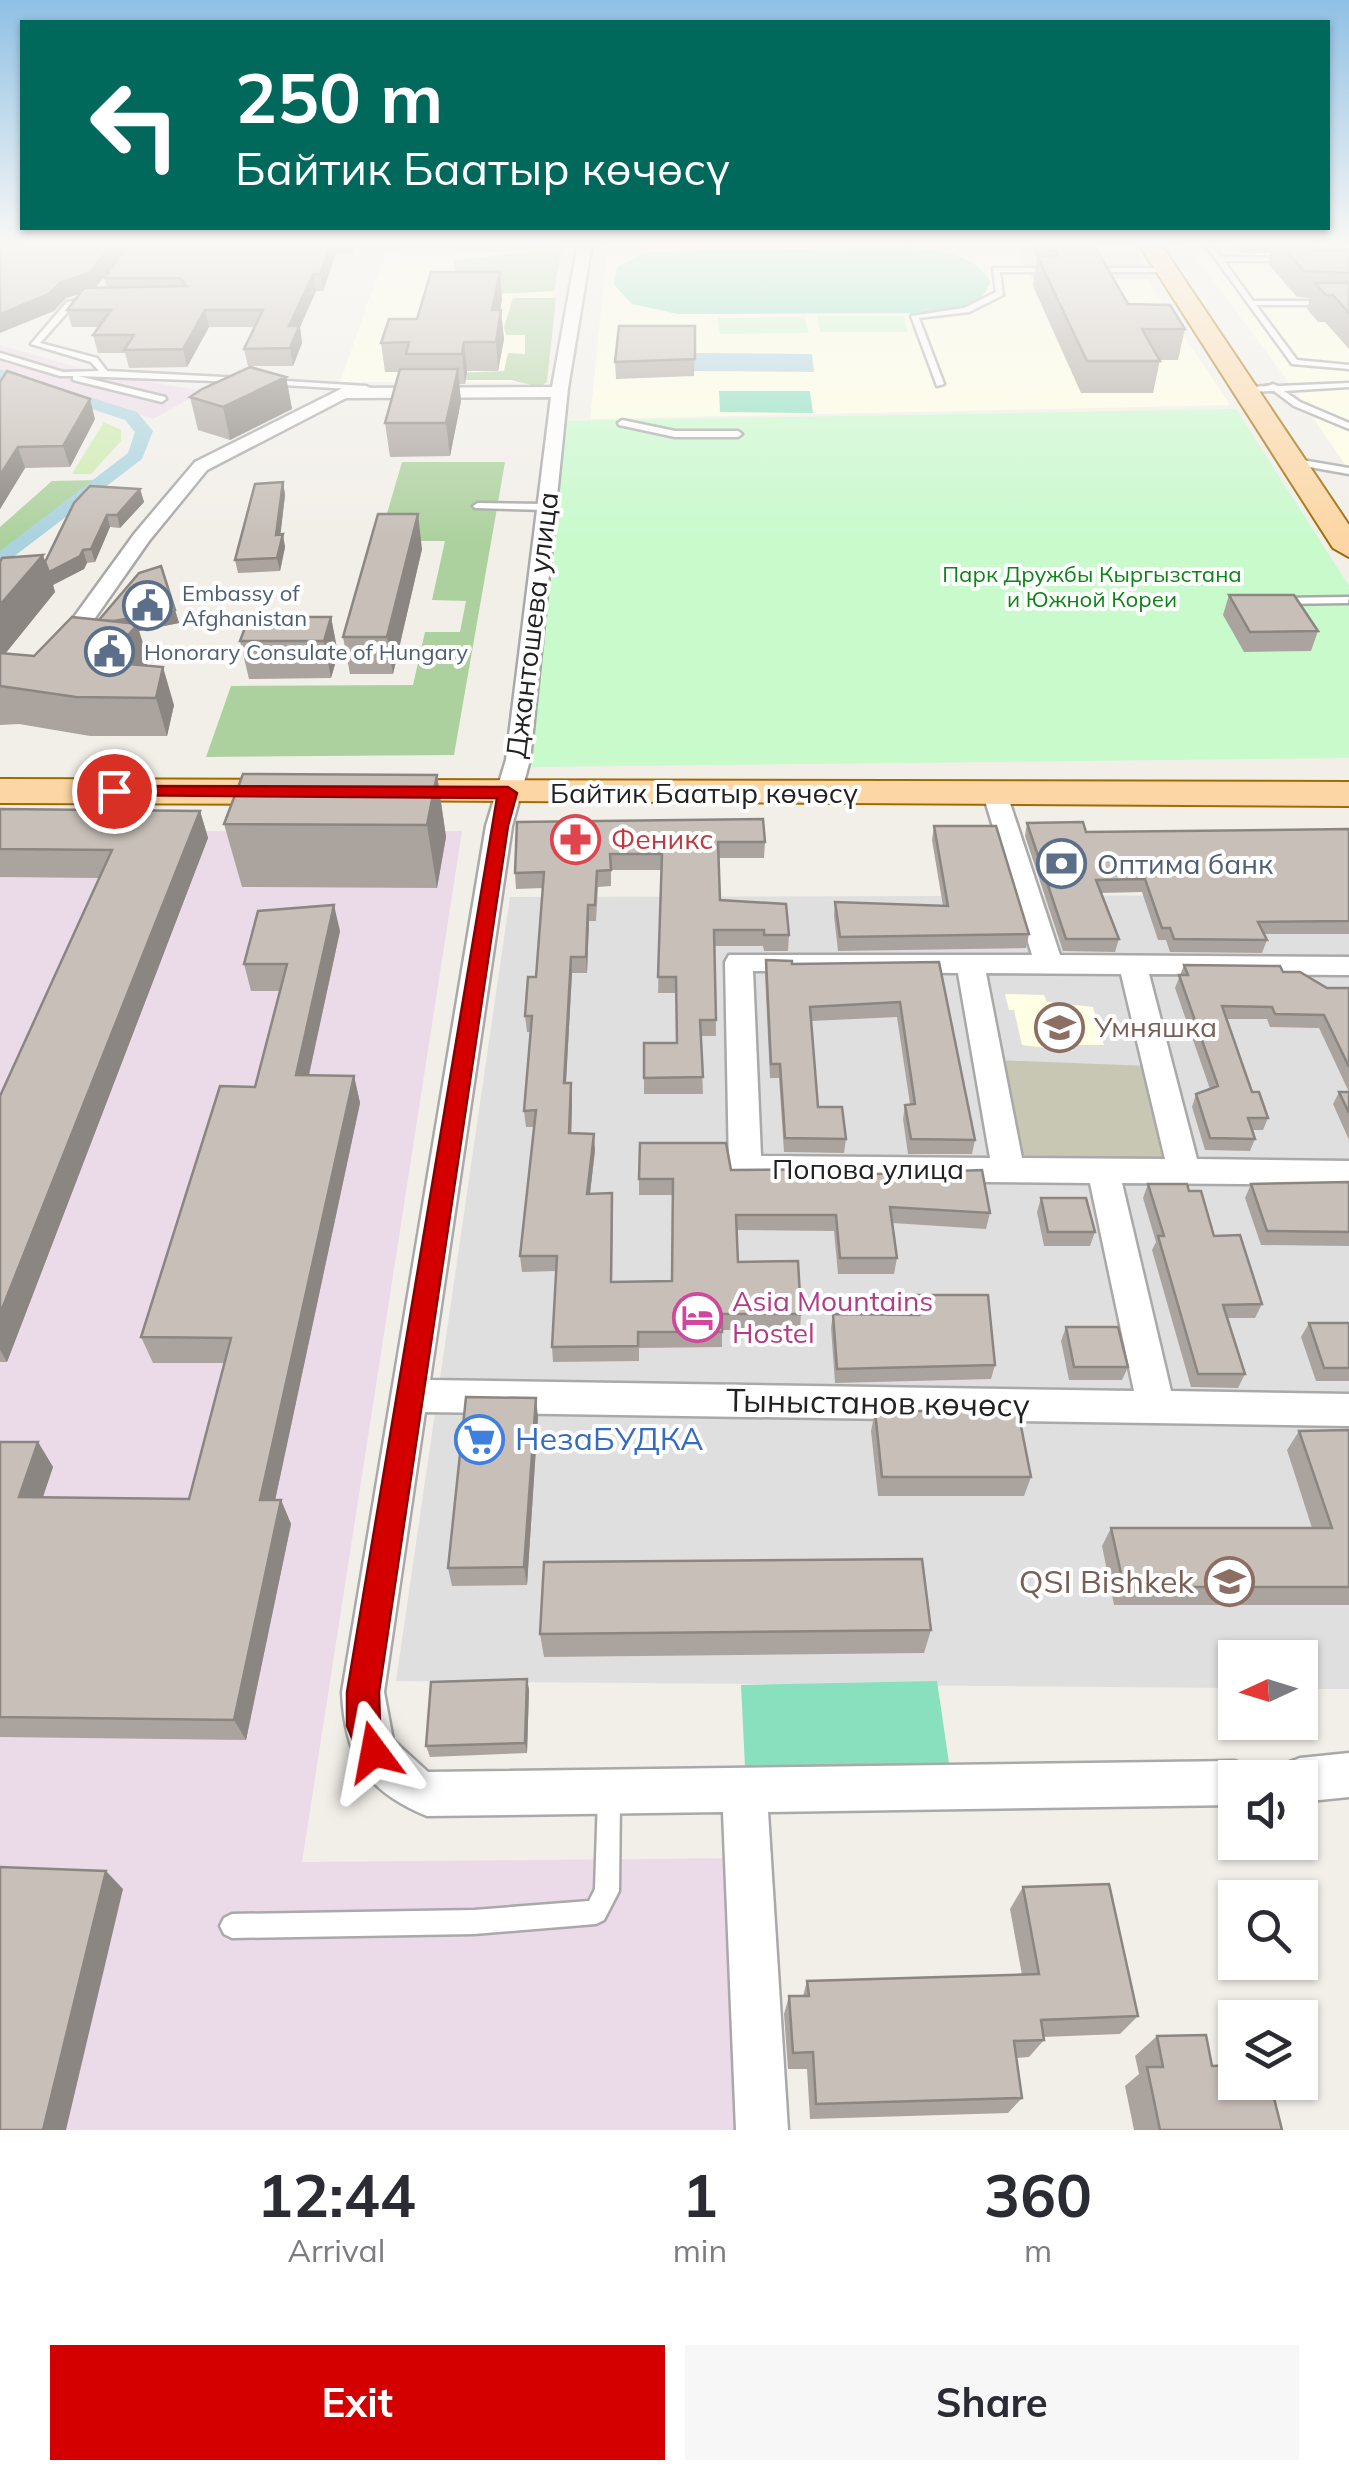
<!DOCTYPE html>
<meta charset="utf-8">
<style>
body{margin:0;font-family:Mulish,sans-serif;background:#f7f7f7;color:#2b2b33;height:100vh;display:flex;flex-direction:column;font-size:38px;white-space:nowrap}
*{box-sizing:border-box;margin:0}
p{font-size:32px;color:#7c7c81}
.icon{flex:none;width:55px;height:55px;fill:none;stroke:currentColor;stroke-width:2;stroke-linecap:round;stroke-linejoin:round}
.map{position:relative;height:2130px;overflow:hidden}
.panel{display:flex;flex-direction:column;background:#fff;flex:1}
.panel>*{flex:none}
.hud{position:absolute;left:20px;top:20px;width:1310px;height:210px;border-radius:0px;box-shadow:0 2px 8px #0004;background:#00695c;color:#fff;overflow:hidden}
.needle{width:65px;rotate:266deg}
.buttons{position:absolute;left:1218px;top:1640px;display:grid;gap:20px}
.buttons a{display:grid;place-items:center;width:100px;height:100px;border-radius:0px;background:#fff;box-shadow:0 2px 8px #0004;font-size:50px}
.pin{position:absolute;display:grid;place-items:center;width:85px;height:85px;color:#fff;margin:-42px;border:5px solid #fff;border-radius:50%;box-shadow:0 2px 10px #0007}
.me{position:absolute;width:110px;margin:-55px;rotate:347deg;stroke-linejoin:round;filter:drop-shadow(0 0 8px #0008)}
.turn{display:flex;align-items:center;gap:35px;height:210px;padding:0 50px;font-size:45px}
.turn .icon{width:130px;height:130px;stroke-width:2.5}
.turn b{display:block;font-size:70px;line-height:85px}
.eta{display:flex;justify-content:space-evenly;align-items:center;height:170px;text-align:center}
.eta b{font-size:60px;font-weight:700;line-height:70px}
.action{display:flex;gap:20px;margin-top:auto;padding:20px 50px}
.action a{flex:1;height:115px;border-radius:0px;background:#d40000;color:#fff;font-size:40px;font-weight:700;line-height:115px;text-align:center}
.action a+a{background:#f7f7f7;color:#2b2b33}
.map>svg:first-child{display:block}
</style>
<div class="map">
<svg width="1349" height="2130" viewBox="0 0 1349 2130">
<rect width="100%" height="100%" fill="#f2efe9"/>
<path fill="#e0dfdf" d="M1345 895 1349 904V1689H1300V1658H1235V1688L396 1681 510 897Z"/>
<path fill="#ebdbe8" d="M0 345 98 373 204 391 153 419 0 372Z
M0 831H462L302 1862 746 1858 763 2130H0Z"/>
<path fill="#ffffe5" d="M389 243H562L539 382H340Z
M608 243H1123L1230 405 590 419Z
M1185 243H1349V470L1288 381Z
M1005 994 1044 995 1047 1002 1093 1007 1104 1045H1073V1051L1022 1045 1014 1010H1009Z"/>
<path fill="#c7c7b4" d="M995 1060 1149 1066 1168 1147 1157 1164 1031 1166 1013 1153Z"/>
<path fill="#cdebb0" d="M104 422 121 430V441L91 474H72Z"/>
<path fill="#add19e" d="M511 243H563L554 291 479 295 444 275 455 270 453 261 530 252 446 251 511 249Z
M513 298H556L547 382 540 387 511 380H394L406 375 504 371 508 353 525 354V335H506L504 327Z
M402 462H505L454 755 206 757 231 686 413 685 425 632H460L466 601 432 600 445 541H379Z
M101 480 0 553V527L52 481Z"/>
<path fill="#c8facc" d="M817 316H904L908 332H820Z
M804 317 809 333 720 334 717 318Z
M1236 409 1349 586V758L532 767 564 421Z"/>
<path fill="#88e0be" d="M910 247C939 251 975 253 990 282 982 307 957 310 934 313L678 314 632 304 614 285 617 267 647 252Z
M719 391H810L813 413 720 412Z
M937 1681 949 1763 745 1767 741 1685Z"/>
<path fill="#e2e2e2" d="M1017 248 1136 252 1152 279H1032Z"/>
<path fill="#aad3df" d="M692 353 812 354 814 372 694 371Z"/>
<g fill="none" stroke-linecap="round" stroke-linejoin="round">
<path fill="#aad3df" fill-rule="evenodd" d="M0 369 137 412 153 431 142 459 0 567V551L128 453 135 432 125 420 0 379Z"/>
<defs>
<path id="service" d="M1204 243H1210L1221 257 1292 258 1290 261H1224L1253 301H1320L1317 305H1256L1297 360 1349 365V369L1292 364Z
M993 268H1053L1057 270 1053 272H1000L1003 295 969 312 919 318 944 384 937 386 911 316 964 308 996 292Z
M1091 268H1167L1171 270 1167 272H1088Z
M89 298 92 302 73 306 40 343 97 358 107 371 242 378 246 380 242 382 78 376 165 397 166 399 162 402 73 380V376H60L0 358V353L63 372 99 371 91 362 31 344 67 302Z
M270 380 366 386 370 388 366 390 267 384V380Z
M1349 383V387L1284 391 1300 402 1349 423V429L1294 406 1274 391 1244 392 1240 390C1250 384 1264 389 1273 384L1278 386Z
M622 420 675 431H738L742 434 738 437H675L619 425 618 423Z
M1290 458 1349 468V474L1287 463V459Z
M478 503 546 504 551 507 546 510 475 508 473 506Z
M1349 597 1348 603 1277 604 1272 601 1277 598Z
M609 1786 617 1789 620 1797 619 1891 604 1920 596 1924 474 1934 232 1938 224 1934 220 1926 224 1918 232 1914 474 1910 589 1901 595 1889 598 1797 601 1789Z"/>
<path id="minor" d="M578 243H592L568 388 530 760 512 826 430 1380 1134 1391 1090 1183 745 1180 734 1177 729 1168 725 962 729 955H1032L983 794 986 789 995 787 1007 794 1060 955 1349 957V975L1149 974 1197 1159 1349 1161V1185L1122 1183 1171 1391 1349 1394V1426L425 1412 384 1692 393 1740 428 1772 1235 1761 1251 1767 1255 1778H1235V1805L768 1812 788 2130H736L723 1812 427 1816C366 1791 345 1758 342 1692L486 826 506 760 551 397 346 398 207 470 149 541 69 655H53L50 650 135 533 195 462 343 388 552 387ZM753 971 958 973 990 1158 761 1156ZM986 973 1121 974 1165 1159 1022 1158Z
M1349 1753V1797L1300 1802V1778H1279L1284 1764 1300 1758Z"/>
<path id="primary" d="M1138 243H1160L1349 525V557L1333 548Z
M0 779 301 780 315 784 320 792 315 800 301 804 0 803Z
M378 780 1349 782V806L364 800 359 792 364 784Z"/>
</defs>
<use href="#service" stroke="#a9a9a9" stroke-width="5"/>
<use href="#minor" stroke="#a9a9a9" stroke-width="5"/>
<use href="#primary" stroke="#a06b00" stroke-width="4"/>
<use href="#service" fill="#fff" fill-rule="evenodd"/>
<use href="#minor" fill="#fff" fill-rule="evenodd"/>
<use href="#primary" fill="#fcd6a4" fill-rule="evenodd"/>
</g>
<path fill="#aba49e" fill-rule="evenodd" d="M0 243H509L508 248 355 249 353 254H336L323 291H316L300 327 302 343 293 366H248L244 349 255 327H209L187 367 129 368 125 353H98L93 335 99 327H72L67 310 79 294 66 298 54 311ZM126 249 104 278 107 288H95Z
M1030 243H1116L1115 245H1083L1128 304 1185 329 1178 360H1160L1153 393H1081L1033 286 1037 257Z
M1233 243H1309L1315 250H1349V349L1325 322H1318L1307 309 1310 298 1297 297 1268 264 1271 253H1241Z
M502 299 500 310 504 339 498 371H467L465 384H459L461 401 450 456 390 457 385 423 400 372H385L381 343 417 319Z
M695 326 694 376 616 379 615 362Z
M286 377 292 409 230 440 198 430 190 397Z
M0 382 95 419 70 467 25 468 0 509Z
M283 482 285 495 280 534 285 547 280 571 238 573 235 560Z
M140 489 144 502 120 528 110 527 95 562 87 563 84 569 53 585 55 592 5 654 34 656 99 620 175 610 179 623 139 631 149 662 146 665 174 705 167 736H90L19 724 0 725V562H45Z
M422 549 393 674H350L343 637Z
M1229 595 1318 631 1311 651 1244 652 1223 615Z
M331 617 338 654 331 678 249 679 240 641Z
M437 775 446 837 437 888 242 887 224 824Z
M0 809 200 811 208 838 7 1362H0V1096L99 878 0 877Z
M517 822 765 842 764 858H719L720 900 789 935 788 951H764L763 946H715L716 1036H701L703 1094H644V1043H677L676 993H658L661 870H611V886L598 887 596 921H589L587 973H572L566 1083 572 1099 571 1133 595 1150 590 1194 613 1209 612 1282 672 1281 673 1195H639V1179L731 1170 850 1175 990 1213 986 1229 892 1223 897 1258 894 1274H838L834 1231 737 1230 738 1262 801 1314 800 1329 722 1330V1347L639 1348V1361L553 1362 552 1347 556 1271 522 1272 520 1256 534 1127H526L524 1111 530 1032H527L525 1016 536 977 543 888 516 889 515 873Z
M1027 823 1086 832 1349 829V934H1264L1267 940 1262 953 1170 952 1166 940H1158L1142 892 1101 893 1119 939 1115 952 1063 951 1025 836Z
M934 826 1029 934 1026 948 838 951 834 916 835 902 943 906 932 840Z
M340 931 309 1075 354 1076 360 1103 275 1500H281L291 1524 246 1740 0 1737V1442H38L53 1467 42 1498 189 1499 225 1363H153L141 1337 255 1087 280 991H251L244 964Z
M766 960 792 964 939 962 975 1140 972 1154H908L903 1119 905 1105 910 1104 897 1017 811 1021 818 1107 846 1139 844 1153 784 1152 779 1078H770L765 975Z
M1184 965 1283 972 1327 988H1349V1140L1333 1104 1339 1092H1349L1319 1028 1270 1027 1267 1019H1226L1252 1092 1268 1118 1263 1130H1253L1255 1139 1250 1151 1205 1150 1192 1107 1196 1094 1210 1089 1175 988Z
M1349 1182V1246L1261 1245 1245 1198 1251 1184Z
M1148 1184 1189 1191 1214 1236 1262 1304 1255 1318H1227L1245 1374 1238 1388 1191 1387 1152 1250 1156 1242 1143 1198Z
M1041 1198 1095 1232 1090 1246H1044L1037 1212Z
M916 1295 995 1365 991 1379 835 1383 831 1328 833 1314 914 1315 913 1309Z
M1309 1323H1349V1381H1316L1301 1337Z
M1066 1327 1128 1367 1122 1380H1069L1061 1341Z
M875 1411 1031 1477 1024 1496H878L871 1431Z
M538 1417 527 1585 452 1586 448 1568Z
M1349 1430V1605H1114L1102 1546 1111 1528H1312L1287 1450 1299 1431Z
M931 1630 924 1653 544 1657 540 1634Z
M527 1679 529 1690 527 1753 430 1757 426 1746Z
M1023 1887 1138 2016 1120 2034 1043 2037 1044 2040 1029 2057 1016 2058 1022 2098 1008 2113 810 2119 807 2069H788L784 2014 789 1996H803L807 1981 1022 1975 1010 1909Z
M1157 2036 1212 2066 1282 2130H1134L1125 2086 1139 2074 1135 2056Z"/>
<path fill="#8b8681" d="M114 243H130L94 290 66 298 54 311 0 333V314L61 282Z
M332 243H334L336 254 323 291 320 274Z
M500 272 502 299 495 339 492 310Z
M313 274 316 291 300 327 302 343 293 366 290 348 289 326Z
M205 310 209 327 187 367 183 349Z
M501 310 504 339 498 371 496 342Z
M464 342 467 371 465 384 462 354Z
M458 369 461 401 450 456 446 423Z
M286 377 292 409 230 440 223 407Z
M90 399 95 419 70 467 63 446Z
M18 447 25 468 0 509V475Z
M283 482 285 495 279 548 276 535Z
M140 489 144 502 120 528 117 515Z
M418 514 422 549 393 674 387 637Z
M107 515 110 527 95 562 91 549Z
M283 534 285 547 280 571 277 558Z
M83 550 87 563 84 569 53 585 55 592 0 660V605L43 555 49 572Z
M175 610 179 623 139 631 149 662 119 697H115L95 625Z
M331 617 338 654 331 678 324 641Z
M163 667 174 705 167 736 156 698Z
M437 775 446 837 437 888 427 825Z
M200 811 208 838 7 1362 0 1350V1314Z
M334 905 340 931 303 1102 296 1075Z
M588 905 589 921 587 973 586 957Z
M571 957 572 973 565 1099 564 1083Z
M354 1076 360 1103 270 1524 260 1500Z
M571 1083 572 1099 571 1149 569 1133Z
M594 1134 595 1150 588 1210 587 1194Z
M536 1398 538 1417 527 1585 524 1567Z
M38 1442 53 1467 35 1521 19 1497Z
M281 1500 291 1524 246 1740 234 1720Z
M527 1679 529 1690 527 1753 525 1743Z
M106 1871 123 1889 66 2130H43Z"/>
<path fill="#c7bfb8" stroke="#8b8681" stroke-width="2.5" d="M0 243H114L89 273 61 282 49 294 0 314Z
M130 243H332L320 274H313L289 326H299L290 348 244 349 263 310H205L183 349 124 350 134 335H93L111 310H67L84 288 187 286 180 278H104Z
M1040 243H1082L1084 247H1052V250H1044Z
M1278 243H1309L1315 250H1349V273L1304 271Z
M1052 247H1095L1128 304 1170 305 1185 329H1142L1160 361H1087L1037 256H1058Z
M431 272H500L492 310H501L496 342H464L462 354H406L409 342 381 343 389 319H417Z
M1315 283H1349V313L1333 295H1326Z
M619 326H695V359L615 362Z
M250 367 286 377 223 407 190 397 202 389Z
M400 369H458L446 423H385Z
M7 371 90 399 63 446 18 447 0 475V382Z
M283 482 276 535 283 534 277 558 235 560 255 484Z
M90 486 140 489 117 515H107L91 549 83 550 80 556 49 572 45 562 74 503Z
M378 514H418L387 637H343Z
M43 555 0 605V562L2 558Z
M161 566 175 610 114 621 99 620 139 573Z
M1229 595H1294L1318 631 1250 632Z
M72 617 138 624 104 662 163 667 156 698 76 697 0 686V653L34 656Z
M249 617H331L324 641H240Z
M243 774 437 775 427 825 224 824Z
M0 809 200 811 0 1314V1096L112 850 0 849Z
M763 819 765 842H718L720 900 786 904 789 935H764V930H714L716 1020H700L703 1077 644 1078V1043H677L676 977H658L662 854H610L611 870 597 871 595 905H588L586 957H571L564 1083H571L569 1133 594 1134 587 1194 612 1193 611 1282 672 1281 673 1179H639L640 1143H726L731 1170 849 1169 850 1175 982 1170 990 1213 890 1207 897 1258H840L836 1215H736L738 1262 798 1261 801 1314H722V1332H638V1346L552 1347 557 1256H520L536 1110 524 1111 532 1016H525L528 977H536L544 872 515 873 517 822Z
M1083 822 1086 832 1349 829V921L1258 922 1267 940 1174 939 1170 928H1162L1145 879 1096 880 1119 939H1066L1027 823Z
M934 826H996L1029 934 840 937 835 902 948 906Z
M334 905 296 1075 354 1076 260 1500H281L234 1720 0 1717V1442H38L19 1497 189 1499 231 1338 141 1337 220 1086 255 1087 287 964H244L258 911Z
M766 960 792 961V964L939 962 975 1140 911 1139 905 1105 915 1104 900 1002 810 1007 818 1107H842L846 1139 785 1138 780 1064H771Z
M1184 965 1280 966 1283 972H1300L1327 988H1349V1067L1324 1015 1275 1014 1272 1007 1222 1006 1252 1092H1259L1268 1118H1248L1255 1139 1210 1138 1196 1094 1218 1086 1179 975H1188Z
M1339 1092H1349V1113Z
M1349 1182V1232L1267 1231 1251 1184Z
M1148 1184H1187L1189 1191H1201L1214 1236 1240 1235 1262 1304 1223 1305 1245 1374H1198L1158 1236H1164Z
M1041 1198H1086L1095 1232H1048Z
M916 1295H988L995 1365 837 1369 833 1314 919 1315Z
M1309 1323H1349V1368H1324Z
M1066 1327H1118L1128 1367H1074Z
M466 1397 536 1398 524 1567 448 1568Z
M875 1411H1018L1031 1477H882Z
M1349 1430V1587H1124L1111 1528H1332L1299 1431Z
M922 1559 931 1630 540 1634 544 1562Z
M527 1679 525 1743 426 1746 431 1682Z
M0 1867 106 1871 43 2130H0Z
M1109 1884 1138 2016 1041 2020 1044 2040 1014 2041 1022 2098 816 2104 813 2052 793 2053 789 1996H809L807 1981 1039 1974 1023 1887Z
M1206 2035 1212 2066 1235 2065V2082H1270L1282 2130H1160L1147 2067H1163L1157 2036Z"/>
<linearGradient id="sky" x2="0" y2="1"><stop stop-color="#8fc0e4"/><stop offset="0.45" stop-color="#f9f8f5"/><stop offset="1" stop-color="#f9f8f5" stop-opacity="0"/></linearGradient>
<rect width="1349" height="541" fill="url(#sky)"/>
<path fill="#d40000" stroke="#8a0000" stroke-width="2.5" d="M114 786 508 787 517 793 508 826 379 1692 380 1726 391 1752 386 1764 374 1769 363 1764 347 1726V1692L497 798 107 795 104 791Z"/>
<defs>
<symbol id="civic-ring" viewBox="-11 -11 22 22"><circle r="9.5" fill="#fff" stroke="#5c6f8a" stroke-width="1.5"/><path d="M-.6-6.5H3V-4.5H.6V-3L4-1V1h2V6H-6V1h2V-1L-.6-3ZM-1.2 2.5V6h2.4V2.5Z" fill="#5c6f8a"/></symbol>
<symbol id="pharmacy-ring" viewBox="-11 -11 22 22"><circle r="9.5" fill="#fff" stroke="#e0444e" stroke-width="1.5"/><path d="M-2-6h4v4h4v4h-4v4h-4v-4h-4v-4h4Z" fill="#e0444e"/></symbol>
<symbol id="bank-ring" viewBox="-11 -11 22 22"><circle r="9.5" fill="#fff" stroke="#5c6f8a" stroke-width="1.5"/><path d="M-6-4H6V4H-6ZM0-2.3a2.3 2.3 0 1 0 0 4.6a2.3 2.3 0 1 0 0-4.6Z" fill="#5c6f8a"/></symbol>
<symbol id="school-ring" viewBox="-11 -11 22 22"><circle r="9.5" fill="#fff" stroke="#8d6e63" stroke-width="1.5"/><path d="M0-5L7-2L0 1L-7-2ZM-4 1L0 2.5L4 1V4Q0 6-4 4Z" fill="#8d6e63"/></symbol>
<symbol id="hotel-ring" viewBox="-11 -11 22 22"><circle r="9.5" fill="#fff" stroke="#d1479c" stroke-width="1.5"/><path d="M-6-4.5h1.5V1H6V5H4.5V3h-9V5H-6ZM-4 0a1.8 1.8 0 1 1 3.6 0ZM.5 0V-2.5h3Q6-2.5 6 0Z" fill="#d1479c"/></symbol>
<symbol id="supermarket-ring" viewBox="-11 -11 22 22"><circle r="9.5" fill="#fff" stroke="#3f7fe0" stroke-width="1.5"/><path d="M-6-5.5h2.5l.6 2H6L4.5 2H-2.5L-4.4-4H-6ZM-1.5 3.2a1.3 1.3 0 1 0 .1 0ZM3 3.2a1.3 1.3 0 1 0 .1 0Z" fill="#3f7fe0"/></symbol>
</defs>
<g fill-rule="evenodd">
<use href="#civic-ring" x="120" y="578" width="55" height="55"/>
<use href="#civic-ring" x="82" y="624" width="55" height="55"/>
<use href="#pharmacy-ring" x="548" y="812" width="55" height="55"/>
<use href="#bank-ring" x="1034" y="836" width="55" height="55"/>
<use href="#school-ring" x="1032" y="1000" width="55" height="55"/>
<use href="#hotel-ring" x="670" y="1290" width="55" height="55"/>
<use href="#supermarket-ring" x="452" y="1412" width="55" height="55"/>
<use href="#school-ring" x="1202" y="1554" width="55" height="55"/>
</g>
<g text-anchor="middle" stroke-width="8" stroke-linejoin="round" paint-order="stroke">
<g font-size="22" fill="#0c8416" stroke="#fff">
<text x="1092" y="582">Парк Дружбы Кыргызстана<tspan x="1092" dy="25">и Южной Кореи</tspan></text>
</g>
<g font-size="22" fill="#4e5e75" stroke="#fff" text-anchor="start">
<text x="182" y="601">Embassy of<tspan x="182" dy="25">Afghanistan</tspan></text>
<text x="144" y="660">Honorary Consulate of Hungary</text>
</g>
<g font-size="28" fill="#222" stroke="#fff">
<text transform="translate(532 625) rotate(-83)" y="10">Джантошева улица</text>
<text x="704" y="803">Байтик Баатыр көчөсү</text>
<text x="868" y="1179">Попова улица</text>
</g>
<g font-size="28" fill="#be3a42" stroke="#fff" text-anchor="start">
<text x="611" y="849">Феникс</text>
</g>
<g font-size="28" fill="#4e5e75" stroke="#fff" text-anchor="start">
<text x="1097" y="874">Оптима банк</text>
</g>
<g font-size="28" fill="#785e54" stroke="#fff" text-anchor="start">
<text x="1094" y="1037">Умняшка</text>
</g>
<g font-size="28" fill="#b23c85" stroke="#fff" text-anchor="start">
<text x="732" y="1311">Asia Mountains<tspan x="732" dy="32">Hostel</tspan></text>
</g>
<g font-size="32" fill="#222" stroke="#fff">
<text transform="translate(878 1403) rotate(1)" y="11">Тыныстанов көчөсү</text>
</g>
<g font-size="32" fill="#366cbe" stroke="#fff" text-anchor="start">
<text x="515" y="1450">НезаБУДКА</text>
</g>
<g font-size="32" fill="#785e54" stroke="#fff" text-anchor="end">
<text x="1194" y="1593">QSI Bishkek</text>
</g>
</g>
</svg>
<div class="buttons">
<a><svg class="needle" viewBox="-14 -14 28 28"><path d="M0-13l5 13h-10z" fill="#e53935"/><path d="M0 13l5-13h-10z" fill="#7c7c81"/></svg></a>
<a><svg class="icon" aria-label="sound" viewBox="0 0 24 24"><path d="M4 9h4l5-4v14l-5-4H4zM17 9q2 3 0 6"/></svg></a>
<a><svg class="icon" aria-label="search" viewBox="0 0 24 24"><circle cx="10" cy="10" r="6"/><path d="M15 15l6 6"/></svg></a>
<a><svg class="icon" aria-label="layers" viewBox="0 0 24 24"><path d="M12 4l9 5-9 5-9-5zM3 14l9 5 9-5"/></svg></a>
</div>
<div class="pin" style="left:114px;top:791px;background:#d93025"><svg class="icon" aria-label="arrive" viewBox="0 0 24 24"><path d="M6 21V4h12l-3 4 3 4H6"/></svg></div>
<svg class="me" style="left:374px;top:1752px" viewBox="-20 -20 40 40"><path d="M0-17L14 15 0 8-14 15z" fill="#d40000" stroke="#fff" stroke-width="4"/></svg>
<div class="hud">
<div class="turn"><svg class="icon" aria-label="left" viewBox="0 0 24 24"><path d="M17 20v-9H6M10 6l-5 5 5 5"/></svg><div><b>250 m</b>Байтик Баатыр көчөсү</div></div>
</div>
</div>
<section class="panel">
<div class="eta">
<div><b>12:44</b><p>Arrival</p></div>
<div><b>1</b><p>min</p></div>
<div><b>360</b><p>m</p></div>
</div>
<div class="action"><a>Exit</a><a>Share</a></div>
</section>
